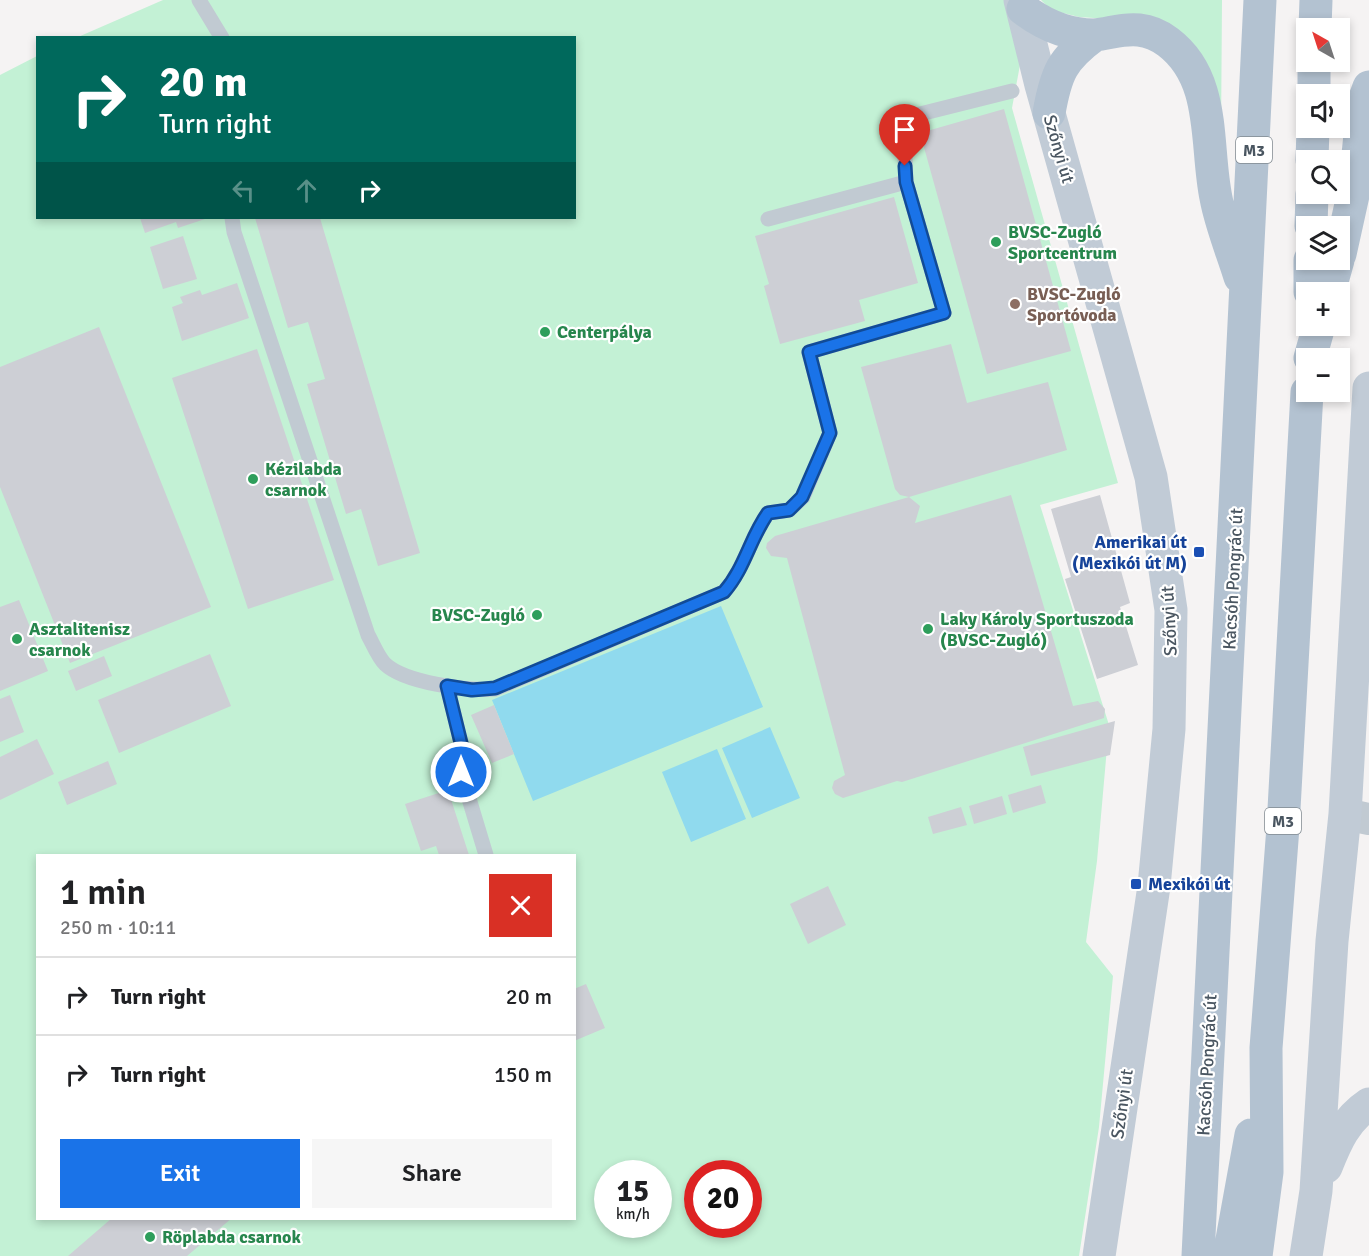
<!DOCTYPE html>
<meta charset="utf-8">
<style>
body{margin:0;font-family:Signika,sans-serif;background:#f6f6f6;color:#202124;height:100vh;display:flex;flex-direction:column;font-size:22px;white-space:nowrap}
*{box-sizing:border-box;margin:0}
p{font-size:20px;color:#757577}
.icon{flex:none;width:33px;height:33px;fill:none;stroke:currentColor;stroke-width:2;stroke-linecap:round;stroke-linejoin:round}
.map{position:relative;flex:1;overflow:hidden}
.drawer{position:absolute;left:36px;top:854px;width:540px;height:366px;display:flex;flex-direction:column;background:#fff;border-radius:0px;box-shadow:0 3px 9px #0003}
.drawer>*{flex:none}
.guide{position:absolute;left:36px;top:36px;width:540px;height:183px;border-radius:0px;box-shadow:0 3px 9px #0003;background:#00695c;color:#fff;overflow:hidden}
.needle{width:39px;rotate:321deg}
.controls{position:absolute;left:1296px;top:18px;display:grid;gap:12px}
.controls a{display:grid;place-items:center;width:54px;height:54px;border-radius:0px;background:#fff;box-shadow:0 3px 9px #0003;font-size:30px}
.speed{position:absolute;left:594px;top:1160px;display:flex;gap:12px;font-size:30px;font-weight:700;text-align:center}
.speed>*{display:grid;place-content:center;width:78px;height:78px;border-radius:50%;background:#fff;box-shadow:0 3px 9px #0003;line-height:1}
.speed small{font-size:15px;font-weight:400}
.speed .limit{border:9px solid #d22;background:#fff;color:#111}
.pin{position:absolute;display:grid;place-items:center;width:51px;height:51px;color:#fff;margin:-62px -26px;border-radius:50% 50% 50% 0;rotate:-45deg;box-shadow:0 0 6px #0007}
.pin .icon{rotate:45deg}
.me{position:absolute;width:66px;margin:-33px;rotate:0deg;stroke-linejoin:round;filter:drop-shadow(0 0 4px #0008)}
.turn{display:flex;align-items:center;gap:21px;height:126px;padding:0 24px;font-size:27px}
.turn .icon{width:78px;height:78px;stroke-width:2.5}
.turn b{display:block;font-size:42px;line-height:51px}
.lanes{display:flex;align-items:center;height:57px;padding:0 24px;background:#0003;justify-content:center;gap:30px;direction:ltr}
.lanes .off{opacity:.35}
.round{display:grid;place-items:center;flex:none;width:63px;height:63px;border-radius:0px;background:#f6f6f6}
.headline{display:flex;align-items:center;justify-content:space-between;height:102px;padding:0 24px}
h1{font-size:36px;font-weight:600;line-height:45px}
.button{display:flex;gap:12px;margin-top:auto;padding:12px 24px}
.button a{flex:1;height:69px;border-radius:0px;background:#1a73e8;color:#fff;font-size:24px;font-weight:600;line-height:69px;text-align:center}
.button a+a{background:#f6f6f6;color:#202124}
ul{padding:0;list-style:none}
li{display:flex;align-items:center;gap:18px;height:78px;padding:0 24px;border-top:2px solid #e0e0e0}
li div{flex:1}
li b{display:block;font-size:22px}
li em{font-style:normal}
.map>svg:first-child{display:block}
</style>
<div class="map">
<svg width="1369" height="1256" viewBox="0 0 1369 1256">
<rect width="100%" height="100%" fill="#f5f3f3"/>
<path fill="#c3f1d5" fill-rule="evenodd" d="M163 0H1032L1012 108 1118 483 1040 505 1109 725 1097 861 1086 942 1113 976 1099 1127 1079 1256H0V75L37 56 38 218H574V38L78 37ZM38 855H574V1218H38ZM608 1173H658V1224H608ZM698 1173H748V1224H698Z
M1041 0H1222L1221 137 1207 72 1109 19 1079 17 1051 10Z"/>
<path fill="#90daee" d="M721 606 763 707 533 801 492 700Z
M770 727 800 798 752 818 722 748Z
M717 749 746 819 691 842 662 772Z"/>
<path fill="#cdcfd5" d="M1004 109 1071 351 987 374 920 133Z
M894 197 918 283 859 300 865 321 780 344 764 286 769 284 755 236Z
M140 218H208L178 228 176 222 145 233Z
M255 218H320L420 553 378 566 361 509 346 514 307 384 325 379 308 322 288 328Z
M183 236 197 279 163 289 150 247Z
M237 283 249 318 182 341 172 307 183 303 180 297 200 290 202 295Z
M99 327 211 607 70 663 0 487V367Z
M951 344 967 403 1048 382 1067 450 909 497 900 495 895 489 861 367Z
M257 349 334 580 248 609 172 378Z
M1011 495 1073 706 1098 701 1105 709 1104 718 902 782 897 781 843 798 835 794 832 788 834 781 845 775 787 558 771 556 766 548 767 543 775 536 909 497 920 506 915 523Z
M1100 495 1130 603 1120 607 1138 665 1097 679 1065 579 1071 577 1051 509Z
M19 600 48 671 0 691V607Z
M210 654 231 706 119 753 98 700Z
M104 656 112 676 76 691 68 671Z
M10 695 24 732 0 742V699Z
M494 705 514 754 492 763 471 715Z
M1115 721 1110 755 1031 776 1023 747Z
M37 739 54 774 0 800V757Z
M108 761 117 784 67 805 58 782Z
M1041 785 1046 803 1013 813 1008 795Z
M448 790 469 855H439L436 846 421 851 405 804Z
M1002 796 1007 814 974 824 969 806Z
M961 807 967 825 933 834 928 817Z
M828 886 846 925 808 944 790 904Z
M586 984 605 1028 574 1041V989Z
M112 1218H232L187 1256H68Z"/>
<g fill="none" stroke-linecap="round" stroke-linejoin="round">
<path stroke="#c1cad2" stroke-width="15" d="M199 0 222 38
M906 182 904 133 920 114 1012 91
M232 218 234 232 368 635C373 644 378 657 385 664 405 683 468 691 495 689L724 592C745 568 750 538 768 513L789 510 803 497 830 433 809 352 944 313 906 182 768 219
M447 686 462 747 461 772 486 855"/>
<path stroke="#c1cad2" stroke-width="32" d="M1345 814 1369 819"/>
<path stroke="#c1cbd6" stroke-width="33" d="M1020 0 1041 85 1151 477 1171 610 1169 729 1154 886 1099 1256
M1326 1167C1336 1142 1345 1120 1369 1104
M1306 1256 1316 1191 1332 941 1345 814 1369 388"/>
<path stroke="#b3c2d1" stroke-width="33" d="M1023 9C1044 25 1066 35 1094 35 1109 34 1122 28 1139 30 1149 31 1160 36 1168 42 1217 79 1205 145 1216 198 1221 225 1232 251 1240 277
M1315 28 1316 0
M1314 94V62
M1049 113C1056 73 1062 59 1095 35
M1312 160 1313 128
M1311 226 1312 194
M1340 254 1355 186 1363 103 1369 87
M1310 292V260
M1329 292 1338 260
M1310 358 1319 326
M1198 1256 1260 0
M1229 1256 1251 1135
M1256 1256 1267 1172 1266 1048 1283 827 1307 392"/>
</g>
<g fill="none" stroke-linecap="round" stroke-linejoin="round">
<defs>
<path id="route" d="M461 772 462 747 447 686 472 690 495 688 724 592C745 568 750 538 768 513L789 510 802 497 830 433 809 352 944 313 906 182 905 166"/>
</defs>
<use href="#route" stroke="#114b97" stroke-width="15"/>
<use href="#route" stroke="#1a73e8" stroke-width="10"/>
</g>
<g fill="#2e9e5b" stroke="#fff" stroke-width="2">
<circle cx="996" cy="242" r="6"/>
<circle cx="545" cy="332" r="6"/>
<circle cx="253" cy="479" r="6"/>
<circle cx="537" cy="615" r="6"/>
<circle cx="928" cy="629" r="6"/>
<circle cx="17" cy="639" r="6"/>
<circle cx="150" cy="1237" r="6"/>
</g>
<circle fill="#8d6e63" stroke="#fff" stroke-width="2" cx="1015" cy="304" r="6"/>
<g fill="#1a4fb4" stroke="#fff" stroke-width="2">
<rect x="1193" y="546" width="12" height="12" rx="3"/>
<rect x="1130" y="878" width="12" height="12" rx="3"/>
</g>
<g text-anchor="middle" stroke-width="4.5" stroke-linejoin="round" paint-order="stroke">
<g fill="#fff" stroke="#808990" stroke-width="1.5">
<rect x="1236" y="137" width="36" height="26" rx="4.5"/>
<rect x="1265" y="808" width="36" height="26" rx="4.5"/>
</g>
<g font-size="16" font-weight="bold" fill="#4a5661">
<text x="1254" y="156">M3</text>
<text x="1283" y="827">M3</text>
</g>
<g font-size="18" fill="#4a5661" stroke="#fff">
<text transform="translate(1059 149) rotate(74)" y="6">Szőnyi út</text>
<text transform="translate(1233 579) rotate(-87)" y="6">Kacsóh Pongrác út</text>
<text transform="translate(1169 621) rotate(-93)" y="6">Szőnyi út</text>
<text transform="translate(1207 1065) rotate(-87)" y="6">Kacsóh Pongrác út</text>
<text transform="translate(1122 1104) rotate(-82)" y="6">Szőnyi út</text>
</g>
<g font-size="18" font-weight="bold" fill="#27864d" stroke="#fff" text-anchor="start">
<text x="1008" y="238">BVSC-Zugló<tspan x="1008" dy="21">Sportcentrum</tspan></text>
<text x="557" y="338">Centerpálya</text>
<text x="265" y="475">Kézilabda<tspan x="265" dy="21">csarnok</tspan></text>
<text x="525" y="621" text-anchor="end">BVSC-Zugló</text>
<text x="940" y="625">Laky Károly Sportuszoda<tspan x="940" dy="21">(BVSC-Zugló)</tspan></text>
<text x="29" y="635">Asztalitenisz<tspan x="29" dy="21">csarnok</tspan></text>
<text x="162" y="1243">Röplabda csarnok</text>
</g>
<g font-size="18" font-weight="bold" fill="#785e54" stroke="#fff" text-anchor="start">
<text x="1027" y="300">BVSC-Zugló<tspan x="1027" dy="21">Sportóvoda</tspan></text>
</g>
<g font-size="18" font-weight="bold" fill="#164399" stroke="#fff" text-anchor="end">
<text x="1187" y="548">Amerikai út<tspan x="1187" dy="21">(Mexikói út M)</tspan></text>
<text x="1148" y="890" text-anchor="start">Mexikói út</text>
</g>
</g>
</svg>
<div class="controls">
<a><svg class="needle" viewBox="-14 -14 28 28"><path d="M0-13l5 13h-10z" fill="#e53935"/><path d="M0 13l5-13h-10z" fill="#757577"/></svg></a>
<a><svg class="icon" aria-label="sound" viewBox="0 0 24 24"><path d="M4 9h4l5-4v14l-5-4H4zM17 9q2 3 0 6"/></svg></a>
<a><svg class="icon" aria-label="search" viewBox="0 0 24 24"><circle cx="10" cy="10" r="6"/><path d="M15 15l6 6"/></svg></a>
<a><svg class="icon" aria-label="layers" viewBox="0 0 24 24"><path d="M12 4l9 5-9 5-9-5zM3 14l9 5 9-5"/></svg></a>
<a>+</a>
<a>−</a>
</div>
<div class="speed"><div>15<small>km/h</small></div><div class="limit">20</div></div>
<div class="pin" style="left:905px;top:166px;background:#d93025"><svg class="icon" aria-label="arrive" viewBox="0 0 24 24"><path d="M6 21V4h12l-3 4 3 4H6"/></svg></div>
<svg class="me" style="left:461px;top:772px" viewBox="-20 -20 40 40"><circle r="17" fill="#1a73e8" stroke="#fff" stroke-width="3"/><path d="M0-11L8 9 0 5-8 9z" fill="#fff"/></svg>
<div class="guide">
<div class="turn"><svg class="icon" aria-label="right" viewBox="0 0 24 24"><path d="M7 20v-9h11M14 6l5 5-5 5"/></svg><div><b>20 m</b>Turn right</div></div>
<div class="lanes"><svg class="icon off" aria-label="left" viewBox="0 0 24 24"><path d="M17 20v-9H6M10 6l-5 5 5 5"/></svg><svg class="icon off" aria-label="ahead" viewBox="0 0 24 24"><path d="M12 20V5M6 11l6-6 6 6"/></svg><svg class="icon" aria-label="right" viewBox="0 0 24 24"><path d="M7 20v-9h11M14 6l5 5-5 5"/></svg></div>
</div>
<section class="drawer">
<div class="headline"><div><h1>1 min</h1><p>250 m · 10:11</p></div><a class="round" style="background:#d93025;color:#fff"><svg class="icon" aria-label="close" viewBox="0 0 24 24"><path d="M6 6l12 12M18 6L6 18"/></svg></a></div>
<ul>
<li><svg class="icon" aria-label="right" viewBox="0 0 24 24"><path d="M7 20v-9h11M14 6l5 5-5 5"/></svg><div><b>Turn right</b></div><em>20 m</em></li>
<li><svg class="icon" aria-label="right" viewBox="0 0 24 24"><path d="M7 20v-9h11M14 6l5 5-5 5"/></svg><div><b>Turn right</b></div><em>150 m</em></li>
</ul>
<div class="button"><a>Exit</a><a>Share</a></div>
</section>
</div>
